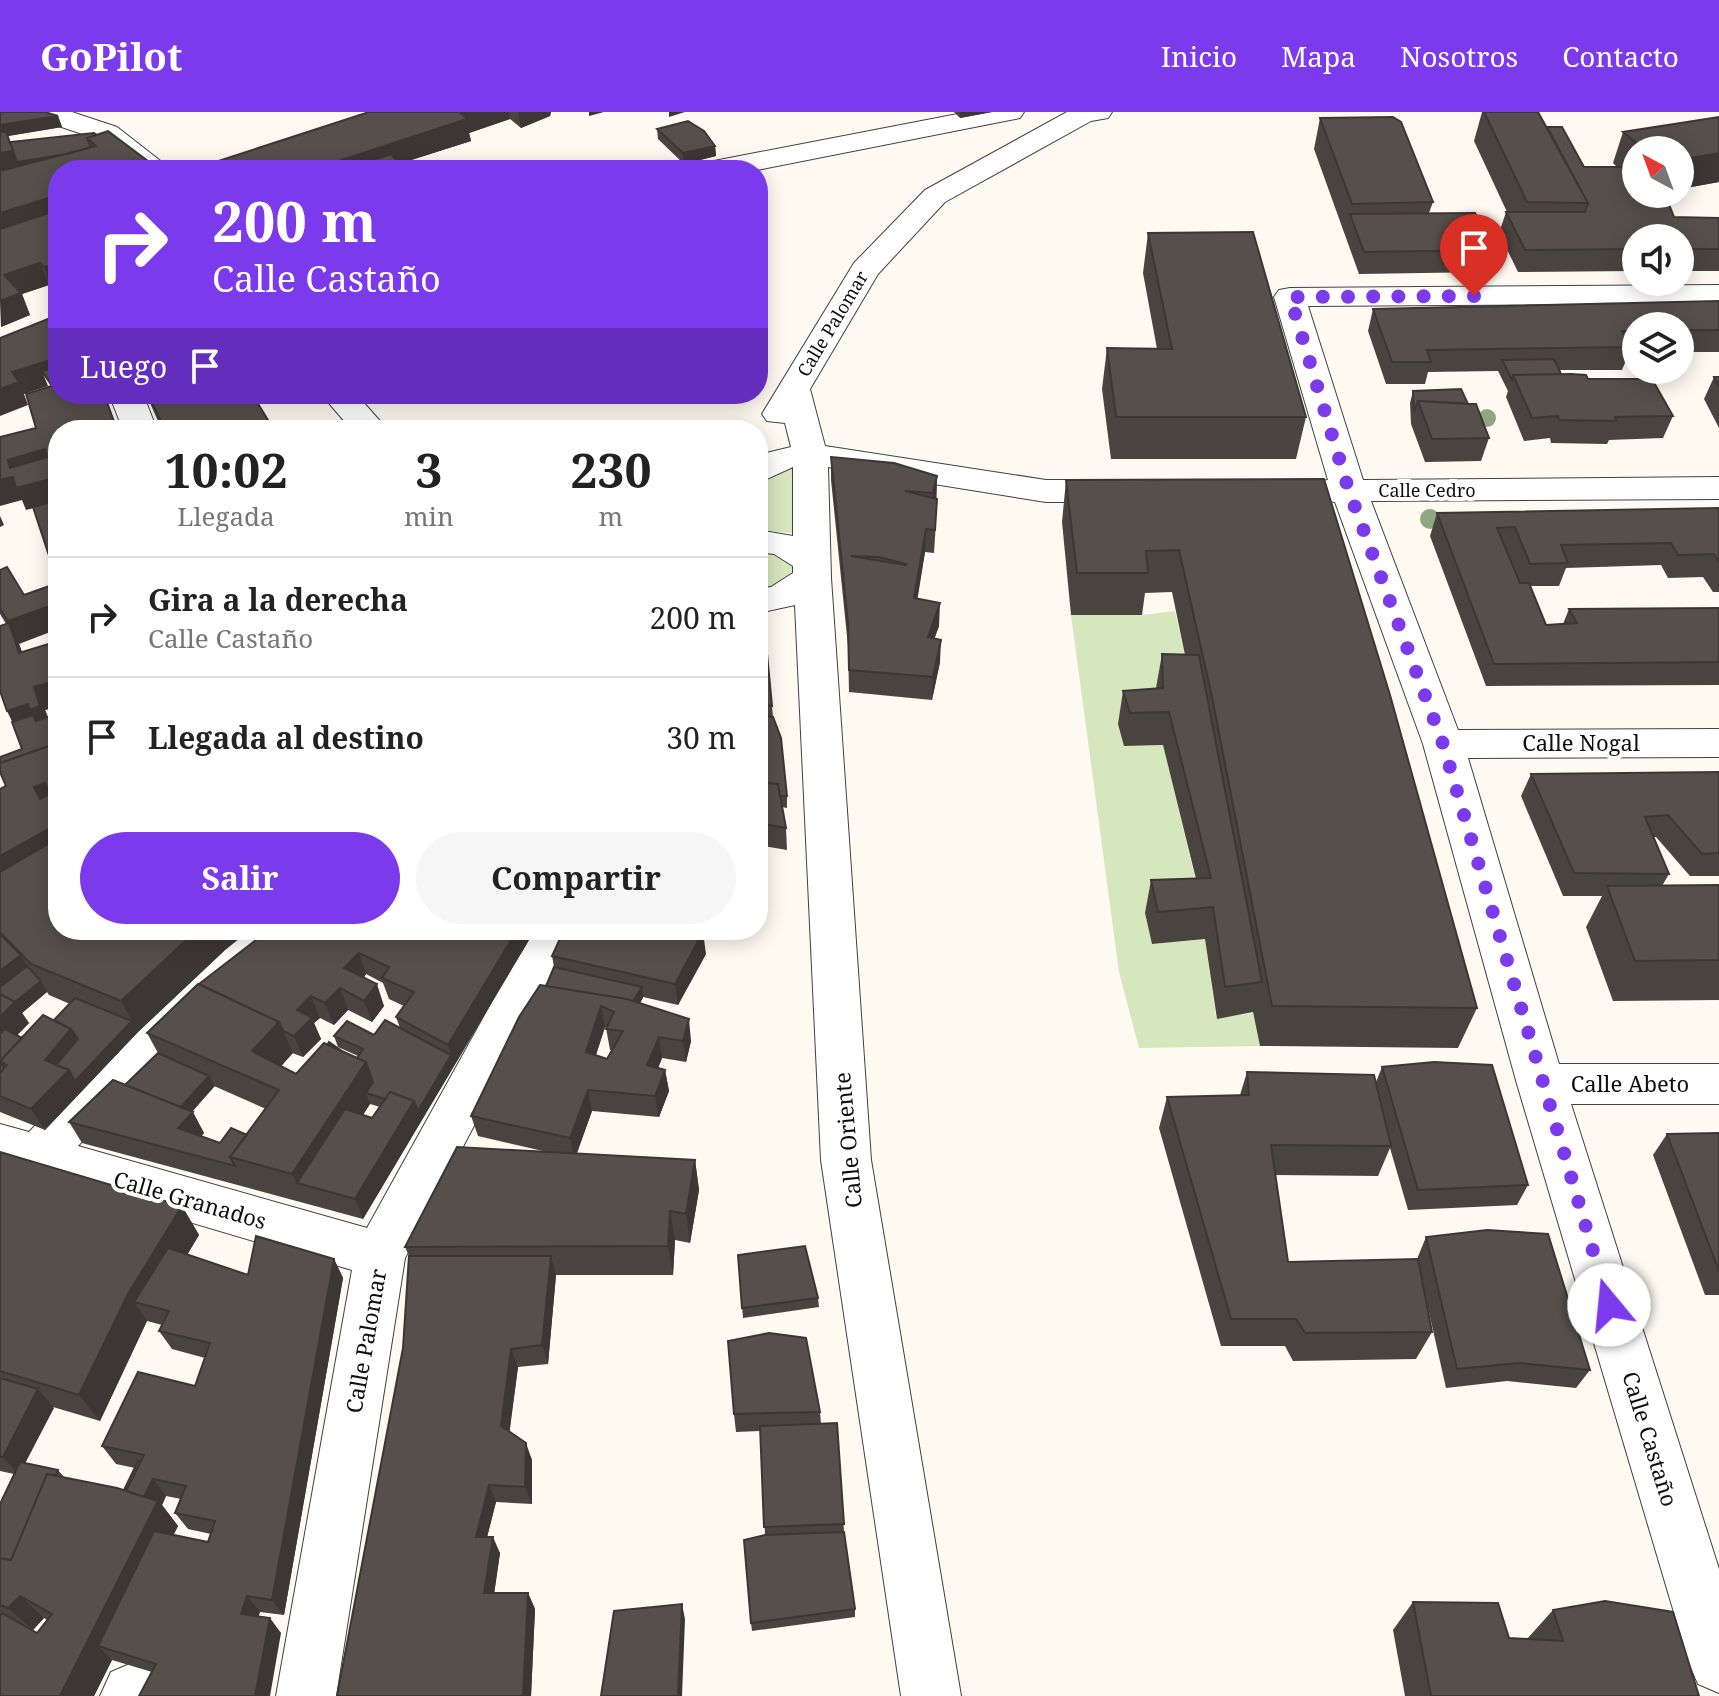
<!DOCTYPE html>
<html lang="es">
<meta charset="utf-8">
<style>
body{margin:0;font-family:"Noto Serif",serif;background:#f6f6f6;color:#222;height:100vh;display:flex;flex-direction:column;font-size:30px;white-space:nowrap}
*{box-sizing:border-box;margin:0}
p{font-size:26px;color:#767676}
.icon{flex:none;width:44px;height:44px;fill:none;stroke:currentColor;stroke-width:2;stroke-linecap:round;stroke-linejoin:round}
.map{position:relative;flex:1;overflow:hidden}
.details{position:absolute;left:48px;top:308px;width:720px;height:520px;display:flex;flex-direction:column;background:#fff;border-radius:32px;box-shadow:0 4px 20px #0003}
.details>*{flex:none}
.banner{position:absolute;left:48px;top:48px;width:720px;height:244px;border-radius:32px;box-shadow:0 4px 20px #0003;background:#7c3aed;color:#fff;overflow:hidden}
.needle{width:52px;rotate:319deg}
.controls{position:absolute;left:1622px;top:24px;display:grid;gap:16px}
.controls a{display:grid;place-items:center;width:72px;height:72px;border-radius:50%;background:#fff;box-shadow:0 4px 20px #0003;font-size:40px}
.pin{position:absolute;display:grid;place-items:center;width:68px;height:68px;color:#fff;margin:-82px -34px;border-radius:50% 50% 50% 0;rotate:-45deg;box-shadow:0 0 8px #0007}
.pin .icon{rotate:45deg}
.me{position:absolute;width:88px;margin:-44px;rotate:343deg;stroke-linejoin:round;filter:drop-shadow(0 0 6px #0008)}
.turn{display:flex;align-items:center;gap:28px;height:168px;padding:0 32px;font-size:36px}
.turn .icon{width:104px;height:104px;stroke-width:2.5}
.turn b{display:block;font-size:56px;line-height:68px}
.then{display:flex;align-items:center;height:76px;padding:0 32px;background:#0003;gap:16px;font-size:30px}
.eta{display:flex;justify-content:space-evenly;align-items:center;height:136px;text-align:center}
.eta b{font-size:48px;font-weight:700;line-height:56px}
.cta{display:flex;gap:16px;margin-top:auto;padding:16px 32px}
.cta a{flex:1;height:92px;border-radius:48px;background:#7c3aed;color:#fff;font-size:32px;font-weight:700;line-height:92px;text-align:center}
.cta a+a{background:#f6f6f6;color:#222}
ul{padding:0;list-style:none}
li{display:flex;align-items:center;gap:24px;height:120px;padding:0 32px;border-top:2px solid #e0e0e0}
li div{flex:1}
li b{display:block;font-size:30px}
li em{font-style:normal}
header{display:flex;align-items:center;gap:48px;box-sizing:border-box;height:112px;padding:0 40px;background:#7c3aed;color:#fff}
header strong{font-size:38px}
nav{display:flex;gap:44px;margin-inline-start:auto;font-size:28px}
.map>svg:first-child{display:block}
</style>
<header>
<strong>GoPilot</strong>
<nav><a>Inicio</a><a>Mapa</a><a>Nosotros</a><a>Contacto</a></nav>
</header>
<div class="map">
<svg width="1719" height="1584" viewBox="0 0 1719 1584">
<rect width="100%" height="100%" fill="#fefaf1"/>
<path fill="#d6e6bd" d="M796 346 804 423C790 420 770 420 758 416 758 372 756 368 796 346Z
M762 436 800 454 788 474 758 478V437Z
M1175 499 1192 576 1125 634 1163 633 1203 799 1145 801 1152 832 1205 827 1216 906 1253 901 1260 934 1139 936 1119 860 1071 503H1142Z"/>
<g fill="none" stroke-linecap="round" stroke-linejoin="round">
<defs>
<path id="street" d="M31 0H72L117 15 172 58H140L97 27 35 6Z
M968 0H1024L1020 6 1010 8 757 58H700L704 52 714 49Z
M1067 0H1112L1108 6 1091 9 945 90 878 162 810 277 825 334 1046 368H1125L1137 371 1143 379 1137 387 1125 390H1046L828 355 831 466 871 1048 961 1584H901L821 1048 795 493 758 501V477L771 475 793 461V454L774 442 758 440V418L793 424V355L758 371V343L791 335 785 311 767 309 762 302 854 151 925 78Z
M1719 173V191L1308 194 1363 368 1719 365V387L1371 389 1458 618 1719 617V645L1468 646 1559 952H1719V992H1571L1719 1457V1581L1698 1572 1689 1551 1517 972 1423 632 1335 390 1309 387 1303 379 1309 371 1328 368 1274 185 1279 178 1290 176Z
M109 282H143L157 318H123Z
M321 282H356L388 318H352Z
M241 818H294L288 830 187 914 78 1034 367 1116 532 818H576L405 1146 336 1584H276L352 1158 0 1054V1012L29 1020 155 888Z
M132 1551 153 1560 161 1584H100L111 1560Z"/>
</defs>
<use href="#street" stroke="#414141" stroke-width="2"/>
<use href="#street" fill="#fff" fill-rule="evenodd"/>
</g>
<g fill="#90a680">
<circle cx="1487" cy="306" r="9"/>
<circle cx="1430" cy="407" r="10"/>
</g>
<path fill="#4a4441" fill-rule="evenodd" d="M0 0 58 4 62 15 8 24 10 30 94 21 153 53 58 58V184L49 173 22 182 30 203 1 215Z
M369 0H551L550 4 521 16 510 7 469 21 471 29 405 50 411 58H204L203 54Z
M954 0H992L960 6Z
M1482 0H1538L1547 15H1562L1584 55H1617L1613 51 1623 20 1719 5V70L1680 77V38H1636V82H1665L1674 105 1719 106V159H1680V126H1636V159L1518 160 1499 121 1506 100H1507L1474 29Z
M1320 6 1433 90 1429 101 1493 138 1486 160 1359 162 1314 37Z
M657 17 715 34 716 44 684 52 658 27Z
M1148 121 1306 305 1296 347H1111L1102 277 1107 236 1157 237 1143 161Z
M1719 189V240H1680V214H1636V241H1629L1622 258H1560L1561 262 1588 267 1673 304 1663 326 1609 328 1607 332 1551 331 1550 326 1524 329 1506 285 1508 279 1498 259 1428 260 1425 272H1386L1368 219 1373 197Z
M1714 265H1719V316L1704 287Z
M1413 279 1468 292 1489 326 1481 349 1425 350 1411 312 1410 291Z
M146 282H259L260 285 254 286 274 318H162Z
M831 345 937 364 936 410 934 441 925 440 917 486 939 514 934 526 940 550 932 588 849 580 848 534 831 368Z
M1324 367 1477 896 1458 936 1260 934 1253 900 1217 907 1205 827 1152 832 1145 801 1151 768 1196 767 1163 633 1124 634 1118 612 1123 579 1156 576 1162 542 1185 543 1172 480 1145 481 1142 503H1071L1062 410 1066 368Z
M1719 396V480H1713L1703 465 1668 466 1661 453 1566 456 1559 474H1530L1546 513 1563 512 1569 497 1719 496V573L1486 574 1430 424 1437 401Z
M0 458 24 483 19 532 18 531 22 540 58 529V594L45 598 48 605 58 818 224 839 138 920 45 1018 0 1000V677L6 674 22 637 6 512 0 502ZM47 880 49 883 70 892 54 908 22 926 17 923 29 911 22 901Z
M758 520 765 521 773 605 787 684V696L782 695 786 716 787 738 758 733Z
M1719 660V764H1690L1656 725H1654L1669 762 1662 774 1719 773V888L1613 889 1586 815 1602 784H1563L1521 684 1531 662Z
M269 818H535L363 1107 82 1031 69 1010 125 973 158 941 147 921 199 872ZM366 862 383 871 389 887 404 894 396 905 400 916 374 923 334 924 338 935 358 944 357 946 342 939 296 962 281 954 292 941 303 945 321 927 314 911 320 906 334 913 348 898 372 910 384 894 364 866ZM214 974 266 997 247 1023 220 1031 201 1024 204 1021 192 1000ZM370 992 380 995 372 1006 363 1003Z
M706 842 678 893 643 885 640 891 691 929 686 950 662 946 658 956 665 958 669 979 659 1005 592 999 576 1042 695 1048 699 1078 690 1131 675 1128 673 1163H556L548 1252 518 1255 509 1320 532 1348V1392L496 1390 487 1425 500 1441 494 1481H528L535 1497 531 1584H337L403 1236 409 1144 405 1135 547 1040 478 1024 471 1004 546 874 554 855 552 844ZM605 915 606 916 610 938H612L607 947 596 943Z
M1382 955 1528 1073 1517 1093 1408 1098 1390 1036 1378 1064 1275 1063 1288 1150 1417 1147 1426 1125 1590 1258 1576 1276 1507 1269 1446 1276 1422 1169 1432 1220 1416 1247 1293 1249 1285 1234H1221L1159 1016 1167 985 1240 983 1247 960 1376 970Z
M1719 1021V1183H1705L1653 1043 1667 1022Z
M0 1040 182 1094 199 1123 187 1143 248 1163 334 1147 343 1166 284 1503 260 1500 258 1504 281 1521 152 1560 112 1548 94 1584H0V1392L14 1362 0 1359ZM147 1209 162 1213 159 1219 172 1237 205 1246 195 1274 102 1334 116 1352 135 1356 124 1378 64 1365 58 1358 25 1351 53 1295 100 1309ZM166 1384 181 1387 175 1401 188 1417 211 1422 208 1430 173 1423 178 1414 162 1393ZM44 1506 47 1508 37 1521 29 1516 33 1518Z
M738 1143 818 1186 819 1195 743 1206Z
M820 1300 821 1312 837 1311 844 1420 855 1497V1505L752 1519 751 1511 765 1423 760 1319 736 1320 734 1302Z
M1413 1490 1509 1526 1527 1527 1553 1498 1699 1584H1405L1393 1518Z"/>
<path fill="#3c3735" d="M465 0H509L510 7 469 21 471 29 383 57 373 48 375 58H324L329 52Z
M518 0H551L550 4 521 16Z
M589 0H604L589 4Z
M669 0H685L669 5Z
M960 0H992L960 6Z
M58 4 62 15 8 24 18 50 92 37 0 64V13Z
M715 34 716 44 684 52 683 41Z
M1719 41V70L1680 77V48Z
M153 53 155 58H137Z
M58 83V107L0 126V101Z
M40 151 49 173 22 182 30 203 1 215 0 189 4 163Z
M58 151V176L48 166 44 155Z
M57 246 58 249V271L42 259 48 274 24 282 28 293 0 304V277L12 260Z
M45 337 58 365V390L26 398 22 388 0 394V368L10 356 8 348Z
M937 364 936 386 932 404 933 381Z
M0 404 4 413 0 415Z
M926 417 925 440 914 509V486Z
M58 491V517L19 532 8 509Z
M940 491 939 514 927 548 928 525Z
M9 511 20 534 30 564 19 541Z
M941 528 940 550 932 588 933 565Z
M58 568V594L45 598 52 617 18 622 7 599 34 575Z
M58 616V633L53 618Z
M45 671 57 693 46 697 34 675Z
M58 712V741L0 773V744Z
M197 818H250L224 839 138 920 45 1018 31 997 69 958 132 909 121 889Z
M517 818H535L363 1107 355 1087 414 989 451 943 448 933Z
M703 820 706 842 678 893 675 872Z
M359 841 366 862 352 878 344 856Z
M21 843 34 865 0 889V859Z
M41 869 47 880 22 901 29 911 0 941V905L10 894Z
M377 872 384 894 372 910 364 889Z
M642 875 643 886 630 908 629 897Z
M340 876 348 898 334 913 325 891Z
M311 884 320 906 314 911 321 927 303 945 294 924 297 898Z
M601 894 605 915 590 961 586 940Z
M689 907 691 929 686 950 683 929Z
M279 910 293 941 267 970 252 939Z
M71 917 84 938 63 963 45 948Z
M659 925 662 946 651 974 647 953Z
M366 950 377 981H366L370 992 316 1076 297 1071 292 1062Z
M665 958 669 979 659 1005 655 984Z
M209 964 215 974 181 1012 176 1002Z
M588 978 592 999 575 1047 570 1026Z
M193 1000 204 1021 190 1037 178 1016Z
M695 1048 699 1078 690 1131 686 1102Z
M182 1094 199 1123 155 1196 134 1190 147 1209 100 1309 79 1283 128 1182Z
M670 1099 675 1128 673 1163 668 1134Z
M551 1144 556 1163 548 1252 542 1233Z
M334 1147 343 1166 284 1503 272 1488Z
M511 1237 518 1255 508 1332 501 1314Z
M38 1277 54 1296 19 1363 3 1345Z
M526 1331 532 1348V1392L525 1375Z
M157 1360 154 1368 166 1384 162 1393 178 1414 116 1540 98 1534 112 1548 94 1584H60L133 1387Z
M489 1373 496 1390 483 1441 476 1425Z
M493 1425 500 1441 492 1497 484 1481Z
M528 1481 535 1497 531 1584H523Z
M20 1484 44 1506 33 1518 8 1496Z
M247 1484 260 1500 254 1517 241 1502Z
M682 1492 685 1507 682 1584H678Z
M270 1506 281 1521 270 1584H255Z"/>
<path fill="#564f4c" stroke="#3c3735" stroke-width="2" fill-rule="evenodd" d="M0 0H45L58 4 0 13Z
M369 0H465L461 1 467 7 329 52 331 56 324 58H206L203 54Z
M1484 0H1538L1588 91 1527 90Z
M1393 5 1401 10 1433 90 1352 92 1320 6Z
M1719 5V41L1680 48V38H1645L1623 20Z
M688 9 704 19 715 34 683 41 657 17Z
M1547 15H1562L1584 55H1636V82H1665L1674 105 1719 106V137H1680V126H1636V137L1525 138 1506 100H1585L1588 91Z
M108 19 153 53 137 58H58V83L0 101V59L96 34 87 26Z
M0 20H6L13 39 0 41Z
M94 21 97 23 87 26 91 35 67 42 17 50 10 30Z
M391 42 398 50 381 55 373 48Z
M403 48 411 58H370Z
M58 98V135L55 136 58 139V151L44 155 40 151 4 163 21 181 0 189V117Z
M1475 101 1493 138 1364 140 1350 102Z
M1253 120 1306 305H1116L1107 236 1172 237 1148 121Z
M58 163V177L48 166Z
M1719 189V218H1680V214H1636V219H1622L1631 235 1427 238 1431 250H1392L1373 197Z
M58 203V248L57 246 12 260 19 270 0 277V226Z
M1554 247 1561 262 1513 263 1512 268 1502 248Z
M58 254V282H104L117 318H58V365L16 376 13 365 0 368V325L36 316 26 282 52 274 42 259ZM45 337 47 345 10 356 8 348Z
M1571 262 1586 263 1588 267H1652L1673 304 1615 305 1616 309 1559 308 1558 304 1532 306 1513 263Z
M1714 265H1719V275Z
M1461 277 1468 292 1418 289 1414 300 1413 279Z
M148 282H252L274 318H165Z
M1418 289 1476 292 1489 326 1432 327Z
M831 345 894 351 937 364 933 381 905 379 937 387 935 418 926 417 914 486 940 491 928 525 941 528 933 565 849 558 848 511ZM851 444 879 445 906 452 905 453Z
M1324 367 1390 583 1477 896 1272 894 1212 585 1179 438 1146 439 1148 461H1077L1066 368Z
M58 388V471L33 395Z
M1719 396V450L1714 442 1678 443 1671 431 1561 433 1568 451 1530 452 1515 415 1497 416 1520 471H1529L1546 513 1577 511 1569 497 1719 496V550L1494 552 1437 401Z
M7 455 24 483 58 471V491L8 509 0 497V458Z
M9 511 19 541 58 529V568L34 575 40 594 30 598 28 592 7 599 0 579V514Z
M758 520 765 521 772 594 758 592Z
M1162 542 1199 543 1262 870 1225 875 1213 795 1158 800 1151 768 1211 766 1169 600 1130 601 1123 579 1163 576Z
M58 602V616L53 618 57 631 0 651V645L22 637 12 610 33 603 36 609Z
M758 603 773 605 781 626 787 684H780L778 672 758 670Z
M58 631V712L0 744V677L6 674 0 660V651ZM45 671 51 681 40 687 34 675Z
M1719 660V741L1702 742 1668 703 1645 705 1669 762 1574 761 1531 662Z
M758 670 778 672 786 716 758 711Z
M57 727 58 818H197L121 889 31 852 0 820V760Z
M1719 773V848L1635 849 1607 774Z
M215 818H231L219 828Z
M269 818H517L448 933 396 905 414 880 382 866 389 855 359 841 344 856 377 872 364 889 340 876 325 891 311 884 297 898 312 906 294 924 283 919 279 910 199 872Z
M564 818H699L703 820 675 872 552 844Z
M0 822 21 843 0 859Z
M27 854 41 869 15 890 0 882V875Z
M554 855 642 875 633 889 627 887 546 874Z
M198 872 279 910 252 939 296 962 324 931 366 950 292 1062 230 1045 279 978 147 921Z
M540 873 627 887 689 907 683 929 659 925 647 953 665 958 655 984 588 978 570 1026 471 1004 519 905ZM601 894 614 900 606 917 623 919 607 947 586 940Z
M0 882 15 890 0 905Z
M75 886 132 909 75 969 69 958 56 953 78 927 71 917 54 908Z
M43 903 71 917 45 948 69 958 31 997 0 984V961L7 953 0 949Z
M385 908 451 943 418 999 414 989 390 980 385 987 366 981 373 970 366 950 357 946 363 937 334 924 347 909 374 923Z
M5 917 22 926 0 949V922Z
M329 930 342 939 328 932Z
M158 941 209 964 181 995 125 973Z
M0 950 4 956 0 961Z
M1434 950 1492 953 1528 1073 1418 1078 1382 955Z
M1247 960 1374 963 1391 1034 1271 1033 1288 1150 1418 1147 1432 1220 1305 1221 1296 1207H1231L1167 985 1249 983Z
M113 968 193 1000 178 1016 220 1031 231 1016 247 1023 230 1045 235 1054 69 1010Z
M390 980 414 989 355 1087 297 1071 345 997 372 1006Z
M1719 1021V1159L1667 1022Z
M457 1035 695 1048 686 1102 670 1099 668 1134 405 1135Z
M0 1040 182 1094 128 1182 79 1283 0 1259Z
M1487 1118 1548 1122 1590 1258 1519 1251 1457 1257 1426 1125Z
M256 1124 334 1147 272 1488 247 1484 241 1502 270 1506 255 1584H139L156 1552 98 1534 154 1419 208 1430 215 1409 175 1401 186 1374 153 1367 144 1385 126 1379 144 1343 102 1334 138 1260 195 1274 210 1231 159 1219 169 1199 134 1190 168 1136 248 1163Z
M805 1134 818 1186 742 1196 738 1143Z
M409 1144H551L542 1233 511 1237 501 1314 526 1331 525 1375 489 1373 476 1425H493L484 1481H528L523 1584H337L403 1236Z
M769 1221 806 1226 820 1300 734 1302 728 1229Z
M0 1266 38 1277 3 1345H0Z
M837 1311 844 1412 764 1415 760 1314Z
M138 1349H141L126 1379 124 1378Z
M20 1350 58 1358 56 1363 47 1362 11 1448 0 1446V1392Z
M47 1362 117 1376 158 1389 60 1584H0V1504L2 1501 37 1521 52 1502 20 1484 8 1496 0 1493V1446L11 1448Z
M844 1420 855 1497 751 1511 744 1428 765 1423Z
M1605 1489 1673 1500 1699 1584H1431L1413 1490 1498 1491 1509 1526 1563 1529 1553 1498Z
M682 1492 678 1584H601L614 1499Z"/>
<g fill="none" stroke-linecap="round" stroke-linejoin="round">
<path stroke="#7c3aed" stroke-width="14" stroke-dasharray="0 25.2" d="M1474 184 1290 185 1349 379 1443 632 1609 1193"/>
</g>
<g text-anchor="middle" stroke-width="8" stroke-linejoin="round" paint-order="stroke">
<g font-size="18" fill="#0e0e0e" stroke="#fff">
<text transform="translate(833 212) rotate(-59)" y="6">Calle Palomar</text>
<text x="1427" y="385">Calle Cedro</text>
</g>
<g font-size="22" fill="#0e0e0e" stroke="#fff">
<text x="1581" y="639">Calle Nogal</text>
<text x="1630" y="980">Calle Abeto</text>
<text transform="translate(848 1028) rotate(-95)" y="8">Calle Oriente</text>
<text transform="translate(190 1088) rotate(16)" y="8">Calle Granados</text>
<text transform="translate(366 1229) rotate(-80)" y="8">Calle Palomar</text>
<text transform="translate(1650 1327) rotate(73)" y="8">Calle Castaño</text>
</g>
</g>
</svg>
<div class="controls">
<a><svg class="needle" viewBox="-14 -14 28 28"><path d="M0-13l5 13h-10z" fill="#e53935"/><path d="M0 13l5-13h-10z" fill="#767676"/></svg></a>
<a><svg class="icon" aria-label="sound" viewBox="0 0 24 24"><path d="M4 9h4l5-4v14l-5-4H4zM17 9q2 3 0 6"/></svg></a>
<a><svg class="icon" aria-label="layers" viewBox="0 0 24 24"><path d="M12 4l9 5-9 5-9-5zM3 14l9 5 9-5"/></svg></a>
</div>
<div class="pin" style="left:1474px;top:184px;background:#d93025"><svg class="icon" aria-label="arrive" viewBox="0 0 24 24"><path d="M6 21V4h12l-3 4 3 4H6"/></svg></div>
<svg class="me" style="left:1609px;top:1193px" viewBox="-20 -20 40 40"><circle r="19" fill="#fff"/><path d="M0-13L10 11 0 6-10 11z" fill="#7c3aed"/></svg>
<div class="banner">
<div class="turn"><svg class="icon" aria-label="right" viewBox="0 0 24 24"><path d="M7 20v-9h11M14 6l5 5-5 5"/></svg><div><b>200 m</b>Calle Castaño</div></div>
<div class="then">Luego<svg class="icon" aria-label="arrive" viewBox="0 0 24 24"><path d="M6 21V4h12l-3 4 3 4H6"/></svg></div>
</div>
<section class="details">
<div class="eta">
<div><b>10:02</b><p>Llegada</p></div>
<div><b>3</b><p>min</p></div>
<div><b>230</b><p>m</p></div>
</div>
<ul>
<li><svg class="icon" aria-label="right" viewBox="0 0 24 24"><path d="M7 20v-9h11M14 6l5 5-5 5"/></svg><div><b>Gira a la derecha</b><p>Calle Castaño</p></div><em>200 m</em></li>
<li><svg class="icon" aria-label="arrive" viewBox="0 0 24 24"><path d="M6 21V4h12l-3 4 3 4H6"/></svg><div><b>Llegada al destino</b></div><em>30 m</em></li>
</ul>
<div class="cta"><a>Salir</a><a>Compartir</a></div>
</section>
</div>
